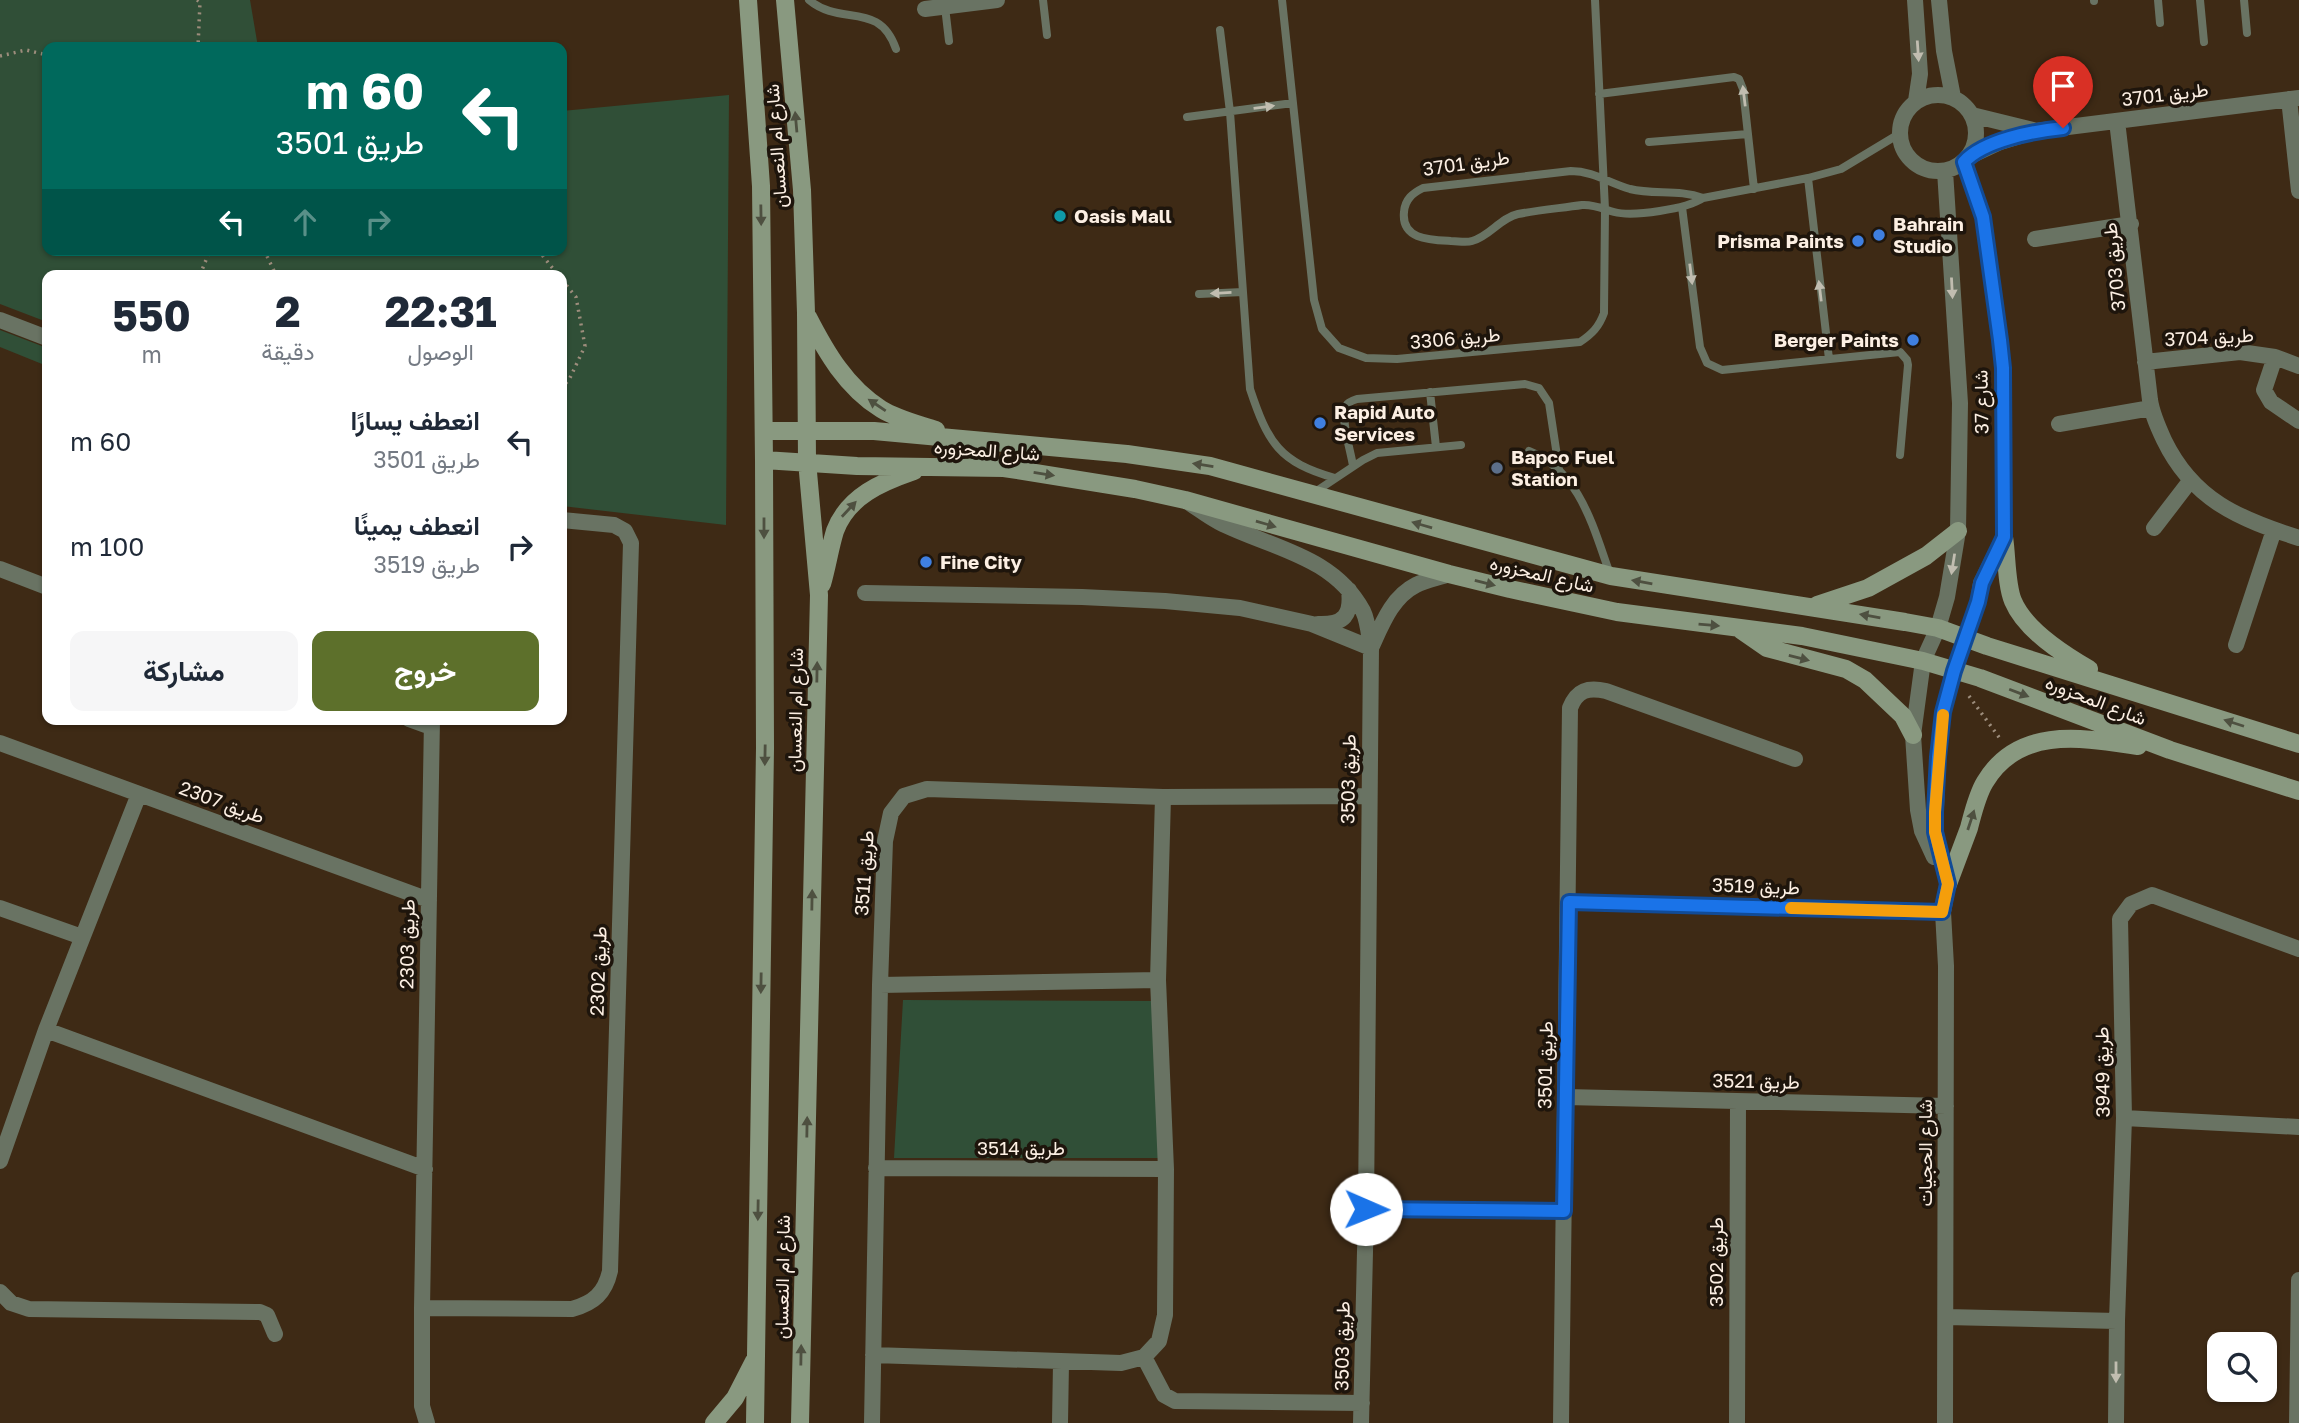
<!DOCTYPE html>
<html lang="ar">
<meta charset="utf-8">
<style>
body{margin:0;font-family:"Golos Text",Vazirmatn,sans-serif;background:#f6f6f7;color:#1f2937;direction:rtl;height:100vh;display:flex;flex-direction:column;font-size:26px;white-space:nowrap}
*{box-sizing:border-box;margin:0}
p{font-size:23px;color:#747a83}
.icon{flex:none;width:38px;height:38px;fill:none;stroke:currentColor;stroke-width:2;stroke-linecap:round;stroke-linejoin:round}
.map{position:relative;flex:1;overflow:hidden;direction:ltr}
.panel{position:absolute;left:42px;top:270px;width:525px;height:455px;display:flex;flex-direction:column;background:#fff;border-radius:14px;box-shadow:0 2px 5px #0004;direction:rtl}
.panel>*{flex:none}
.hud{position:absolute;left:42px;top:42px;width:525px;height:214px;border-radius:14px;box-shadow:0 2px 5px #0004;direction:rtl;background:#00695c;color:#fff;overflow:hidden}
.buttons{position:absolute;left:2207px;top:1332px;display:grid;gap:14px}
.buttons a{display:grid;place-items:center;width:70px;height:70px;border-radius:14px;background:#fff;box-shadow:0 2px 5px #0004;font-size:35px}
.pin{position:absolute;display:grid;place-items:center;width:60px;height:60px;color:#fff;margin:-72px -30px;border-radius:50% 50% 50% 0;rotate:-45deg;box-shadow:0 0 7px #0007}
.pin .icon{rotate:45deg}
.me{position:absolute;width:77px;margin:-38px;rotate:91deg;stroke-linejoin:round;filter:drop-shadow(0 0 5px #0008)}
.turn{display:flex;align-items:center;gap:24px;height:147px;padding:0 28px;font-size:32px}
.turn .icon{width:91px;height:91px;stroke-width:2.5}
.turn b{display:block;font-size:49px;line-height:60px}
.lanes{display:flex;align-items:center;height:66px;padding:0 28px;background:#0003;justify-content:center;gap:35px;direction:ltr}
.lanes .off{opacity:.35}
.eta{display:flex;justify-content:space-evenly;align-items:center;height:119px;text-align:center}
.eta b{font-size:42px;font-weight:700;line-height:49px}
.button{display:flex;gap:14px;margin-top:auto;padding:14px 28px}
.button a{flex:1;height:80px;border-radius:14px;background:#5d702b;color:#fff;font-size:28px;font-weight:700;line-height:80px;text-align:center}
.button a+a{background:#f6f6f7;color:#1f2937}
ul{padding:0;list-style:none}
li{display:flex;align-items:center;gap:21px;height:105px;padding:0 28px}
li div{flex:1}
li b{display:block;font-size:26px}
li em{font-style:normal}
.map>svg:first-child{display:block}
</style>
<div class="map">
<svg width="2299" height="1423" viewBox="0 0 2299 1423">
<rect width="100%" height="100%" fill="#3e2a15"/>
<path fill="#304f37" d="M0 0H250L258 47H47V250H562V111L729 95 726 525 562 506V275H47V322L0 304Z
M0 330 47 348V366L0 347Z
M903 1000 1159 1001V1158H894Z"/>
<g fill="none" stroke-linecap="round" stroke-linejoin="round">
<path stroke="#9d8d7c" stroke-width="3.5" stroke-dasharray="2 5" stroke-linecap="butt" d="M197 0 200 2 198 47
M0 56 26 50 47 55
M264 250 276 275
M538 250 558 275
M200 275 210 250
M562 280 576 297 585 346 569 380 562 387
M1969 696 2001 740"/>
<path stroke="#697363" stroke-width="8" d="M809 0C841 27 879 0 896 49
M1043 0 1047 35
M1282 0 1314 300 1322 329 1339 348 1366 358 1397 359 1580 342C1592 334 1599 327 1604 313L1605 209 1595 0
M2094 0V1
M2158 0 2160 23
M2200 0 2204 42
M2244 0 2247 33
M945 7 949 41
M1220 30 1230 112 1250 389C1268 443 1279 462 1335 478
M1599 94 1734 77 1739 79 1743 89 1754 189
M1187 117 1293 103
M1649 142 1748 134
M1571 171C1593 171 1609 183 1630 189 1654 195 1679 189 1703 198 1687 209 1633 217 1614 212 1603 209 1594 204 1582 205 1562 208 1539 210 1518 214 1500 218 1490 236 1472 241 1466 243 1458 241 1451 241 1431 240 1401 240 1404 212 1405 199 1413 193 1423 188Z
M1808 178 1829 359
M1703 198 1808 178 1841 169 1899 134
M1682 207 1700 347 1707 363 1722 370 1900 352 1907 360 1908 365 1900 455
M1199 294 1243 292
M1430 392 1436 447
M1529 451C1580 471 1593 527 1610 574
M1353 466C1351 452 1341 421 1345 409 1346 403 1351 401 1357 399L1525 384 1539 388 1549 403 1559 469
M1315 492 1363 460 1377 453 1461 445"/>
<path stroke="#697363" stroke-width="16" d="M1915 0 1920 74 1916 101
M1939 0 1944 51 1953 97
M925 9 997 0
M1900 133a38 38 0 1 1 76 0a38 38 0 1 1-76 0Z
M2289 99 2299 191
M1972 115 2033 130
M2117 121 2150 400C2152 414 2158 427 2164 440 2193 500 2239 519 2299 538
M1968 157 2000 142 2036 131 2299 98
M2035 239 2131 224
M0 320 47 338
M2145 362 2240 352 2275 357
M2299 366 2275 357 2264 390 2271 402 2299 421
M2059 424 2151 408
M1191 504C1200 510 1209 517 1219 522 1270 548 1333 555 1363 611 1368 621 1369 636 1371 648L1366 1209 1361 1423
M2154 528 2190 481
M0 569 47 587
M865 593 1082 597 1165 601 1240 608 1312 624 1371 648
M1318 624C1344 625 1352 615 1349 590
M2236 645 2274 530
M1371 648C1382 624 1392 597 1416 585 1426 580 1438 578 1449 574
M409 719 431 727
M0 743 429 900
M1934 857 1922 831 1918 810 1913 735 1923 661 1938 628 1947 597 1958 531 1960 403 1945 171
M1569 902 1943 912
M0 908 82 937
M880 985 1158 980
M46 1030 425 1169
M1566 1097 1946 1106
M2124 1118 2299 1127
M0 1161 46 1030 139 794
M876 1168 1166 1169
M1366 1209 1564 1211
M0 1292 11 1303 29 1309 260 1312 267 1315 275 1334
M422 1308 572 1309C594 1303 605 1293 610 1271L631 543 625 531 614 525 562 520
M1946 1317 2117 1321
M873 1355 1121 1363 1144 1357 1159 1341 1165 1315 1166 1169 1158 980 1163 797
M1144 1357 1164 1395 1175 1401 1362 1403
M427 1423 422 1406V1308L432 719
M872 1423 880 985 885 841 891 813 904 796 927 789 1163 797 1369 796
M1060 1423 1061 1363
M1561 1423 1570 708C1577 690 1588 687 1606 691L1795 759
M1737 1423 1738 1102
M1945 1423 1946 966 1943 912 1948 884 1935 832 1938 757 1943 712 1954 671 1978 602 1981 583 2004 537 2003 368 2000 339 1983 217 1964 162
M2116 1423 2117 1321 2124 1118 2120 919 2131 904 2152 895 2299 949
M2297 1423 2299 1280"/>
<path stroke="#899980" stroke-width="18" d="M748 0 761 186 764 460 765 748 755 1423
M785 0 802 190 806 313 807 461 819 595 800 1423
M808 317C826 352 846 387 881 409 897 419 918 424 936 430
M764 431H874L1127 454 1210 466 1611 576 1905 622 1938 628 1987 646 2299 744
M764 460 857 466 1004 468 1135 489 1185 500 1449 574 1510 589 1617 612 1802 636 1923 661 1980 678 2170 750 2299 791
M2004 537C2007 555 2006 584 2013 601 2025 630 2063 654 2089 669
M822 584C827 567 830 547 835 531 848 496 882 482 914 471
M1817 605 1868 588 1926 556 1958 531
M1741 630 1767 648 1846 669 1865 680 1903 716 1913 735
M1948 884C1955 865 1962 847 1969 828 1973 813 1977 795 1985 782 2019 725 2084 738 2138 746
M714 1423 735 1398 754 1361"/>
</g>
<defs><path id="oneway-solid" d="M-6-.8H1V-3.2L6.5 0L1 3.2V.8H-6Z" transform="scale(1.75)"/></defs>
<g fill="#c1bdb0">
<use href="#oneway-solid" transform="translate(1918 51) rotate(86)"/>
<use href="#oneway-solid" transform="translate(1744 96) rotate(-97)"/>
<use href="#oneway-solid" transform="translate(1264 107) rotate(-7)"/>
<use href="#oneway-solid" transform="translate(1691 274) rotate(83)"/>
<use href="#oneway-solid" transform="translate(1952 288) rotate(87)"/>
<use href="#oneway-solid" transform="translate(1820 291) rotate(-97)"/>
<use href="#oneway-solid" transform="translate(1221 293) rotate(177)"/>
<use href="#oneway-solid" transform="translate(1953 564) rotate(99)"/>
<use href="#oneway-solid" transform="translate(2116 1372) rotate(90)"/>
</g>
<g fill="#4e5040">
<use href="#oneway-solid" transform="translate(796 122) rotate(-95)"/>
<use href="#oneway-solid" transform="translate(761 215) rotate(89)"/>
<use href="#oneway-solid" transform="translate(877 405) rotate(-146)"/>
<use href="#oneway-solid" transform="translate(1203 465) rotate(-171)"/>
<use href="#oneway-solid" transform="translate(1044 474) rotate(9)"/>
<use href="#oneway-solid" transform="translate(849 509) rotate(-47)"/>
<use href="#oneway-solid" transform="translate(1266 524) rotate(16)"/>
<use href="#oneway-solid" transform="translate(1422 525) rotate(-164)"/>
<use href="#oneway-solid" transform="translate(764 528) rotate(90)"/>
<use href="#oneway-solid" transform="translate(1642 582) rotate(-170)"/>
<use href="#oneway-solid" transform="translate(1485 583) rotate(14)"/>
<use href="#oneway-solid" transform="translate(1870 616) rotate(-170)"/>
<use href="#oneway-solid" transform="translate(1709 625) rotate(5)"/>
<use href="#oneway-solid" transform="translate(1799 658) rotate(14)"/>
<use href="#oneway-solid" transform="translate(817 672) rotate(-89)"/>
<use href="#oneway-solid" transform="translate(2019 693) rotate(21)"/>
<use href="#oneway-solid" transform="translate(2234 723) rotate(-162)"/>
<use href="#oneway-solid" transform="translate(765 755) rotate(91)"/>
<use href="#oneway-solid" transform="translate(1971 820) rotate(-72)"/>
<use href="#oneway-solid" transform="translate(812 900) rotate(-89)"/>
<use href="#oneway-solid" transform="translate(761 983) rotate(91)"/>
<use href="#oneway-solid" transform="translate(807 1127) rotate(-89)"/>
<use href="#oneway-solid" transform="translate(758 1210) rotate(91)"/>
<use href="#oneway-solid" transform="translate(801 1355) rotate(-89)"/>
</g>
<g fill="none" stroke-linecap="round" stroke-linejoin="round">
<defs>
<path id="route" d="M1366 1209 1564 1211 1569 902 1942 912 1948 884 1935 832V812L1938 757 1943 712 1954 671 1978 602 1982 583 2004 537 2003 368 2000 340 1983 217 1964 162C1984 140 2034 131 2063 128"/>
</defs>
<use href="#route" stroke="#114b97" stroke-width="18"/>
<use href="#route" stroke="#1a73e8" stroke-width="12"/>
<path stroke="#f59e0b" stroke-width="12" d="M1791 908 1942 912 1948 884 1935 832V812L1943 715"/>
</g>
<circle fill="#0f9aa8" stroke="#1e150c" stroke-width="2.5" cx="1060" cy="216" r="7"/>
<g fill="#3f7fe0" stroke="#1e150c" stroke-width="2.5">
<circle cx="1879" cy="235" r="7"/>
<circle cx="1858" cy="241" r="7"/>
<circle cx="1913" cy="340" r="7"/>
<circle cx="1320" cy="423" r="7"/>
<circle cx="926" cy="562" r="7"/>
</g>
<circle fill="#5c6f8a" stroke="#1e150c" stroke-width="2.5" cx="1497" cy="468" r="7"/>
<g text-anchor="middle" stroke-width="7" stroke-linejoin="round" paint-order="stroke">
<g font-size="19" fill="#fcefe3" stroke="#1e150c">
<text transform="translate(2165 94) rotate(-7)" y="7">طريق 3701</text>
<text transform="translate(776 146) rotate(-94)" y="7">شارع ام النعسان</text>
<text transform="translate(1466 163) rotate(-8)" y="7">طريق 3701</text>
<text transform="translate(2114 267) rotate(-96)" y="7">طريق 3703</text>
<text transform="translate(2209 337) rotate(-3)" y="7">طريق 3704</text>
<text transform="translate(1455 338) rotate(-5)" y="7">طريق 3306</text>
<text transform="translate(1981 402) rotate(-91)" y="7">شارع 37</text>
<text transform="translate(987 450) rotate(4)" y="7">شارع المحزوره</text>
<text transform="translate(1542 574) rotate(13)" y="7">شارع المحزوره</text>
<text transform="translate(2096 700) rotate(21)" y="7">شارع المحزوره</text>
<text transform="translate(795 710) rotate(-89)" y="7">شارع ام النعسان</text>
<text transform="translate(1348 779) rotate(-89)" y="7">طريق 3503</text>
<text transform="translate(222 802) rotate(20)" y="7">طريق 2307</text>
<text transform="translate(864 873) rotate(-86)" y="7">طريق 3511</text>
<text transform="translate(1756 886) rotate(2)" y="7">طريق 3519</text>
<text transform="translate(407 944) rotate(-89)" y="7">طريق 2303</text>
<text transform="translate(598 971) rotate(-88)" y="7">طريق 2302</text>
<text transform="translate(1545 1065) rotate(-89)" y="7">طريق 3501</text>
<text transform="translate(2102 1072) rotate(-91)" y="7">طريق 3949</text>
<text transform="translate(1756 1081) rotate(1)" y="7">طريق 3521</text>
<text x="1021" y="1155">طريق 3514</text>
<text transform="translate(1925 1153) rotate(-90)" y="7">شارع الحجيات</text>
<text transform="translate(1716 1262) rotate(-90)" y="7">طريق 3502</text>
<text transform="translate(782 1277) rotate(-89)" y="7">شارع ام النعسان</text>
<text transform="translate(1342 1346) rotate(-89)" y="7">طريق 3503</text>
</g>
<g font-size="19" font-weight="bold" fill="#fcefe3" stroke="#1e150c" text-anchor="start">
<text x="1074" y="223">Oasis Mall</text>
<text x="1893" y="231">Bahrain<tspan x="1893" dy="22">Studio</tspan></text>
<text x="1844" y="248" text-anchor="end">Prisma Paints</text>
<text x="1899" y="347" text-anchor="end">Berger Paints</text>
<text x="1334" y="419">Rapid Auto<tspan x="1334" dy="22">Services</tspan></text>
<text x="1511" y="464">Bapco Fuel<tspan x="1511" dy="22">Station</tspan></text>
<text x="940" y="569">Fine City</text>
</g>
</g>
</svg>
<div class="buttons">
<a><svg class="icon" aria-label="search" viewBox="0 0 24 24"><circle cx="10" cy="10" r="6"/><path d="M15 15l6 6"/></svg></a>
</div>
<div class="pin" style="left:2063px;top:128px;background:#d93025"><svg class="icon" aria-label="arrive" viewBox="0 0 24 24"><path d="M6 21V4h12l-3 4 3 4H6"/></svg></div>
<svg class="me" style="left:1366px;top:1209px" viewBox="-20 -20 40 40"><circle r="19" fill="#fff"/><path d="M0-13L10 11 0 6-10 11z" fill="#1a73e8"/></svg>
<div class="hud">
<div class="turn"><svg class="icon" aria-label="left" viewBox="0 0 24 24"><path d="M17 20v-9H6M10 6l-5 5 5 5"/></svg><div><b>60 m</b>طريق 3501</div></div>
<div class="lanes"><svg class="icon" aria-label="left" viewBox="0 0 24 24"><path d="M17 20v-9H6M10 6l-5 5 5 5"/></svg><svg class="icon off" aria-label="ahead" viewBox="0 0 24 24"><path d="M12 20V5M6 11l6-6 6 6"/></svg><svg class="icon off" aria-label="right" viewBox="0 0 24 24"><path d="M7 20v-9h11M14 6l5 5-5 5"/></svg></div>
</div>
<section class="panel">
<div class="eta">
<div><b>22:31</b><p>الوصول</p></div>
<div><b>2</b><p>دقيقة</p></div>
<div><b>550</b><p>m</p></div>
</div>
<ul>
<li><svg class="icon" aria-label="left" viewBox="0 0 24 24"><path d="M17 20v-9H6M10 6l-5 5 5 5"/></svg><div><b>انعطف يسارًا</b><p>طريق 3501</p></div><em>60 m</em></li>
<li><svg class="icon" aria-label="right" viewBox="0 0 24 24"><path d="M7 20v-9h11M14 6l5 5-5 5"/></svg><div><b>انعطف يمينًا</b><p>طريق 3519</p></div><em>100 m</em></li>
</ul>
<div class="button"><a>خروج</a><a>مشاركة</a></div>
</section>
</div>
